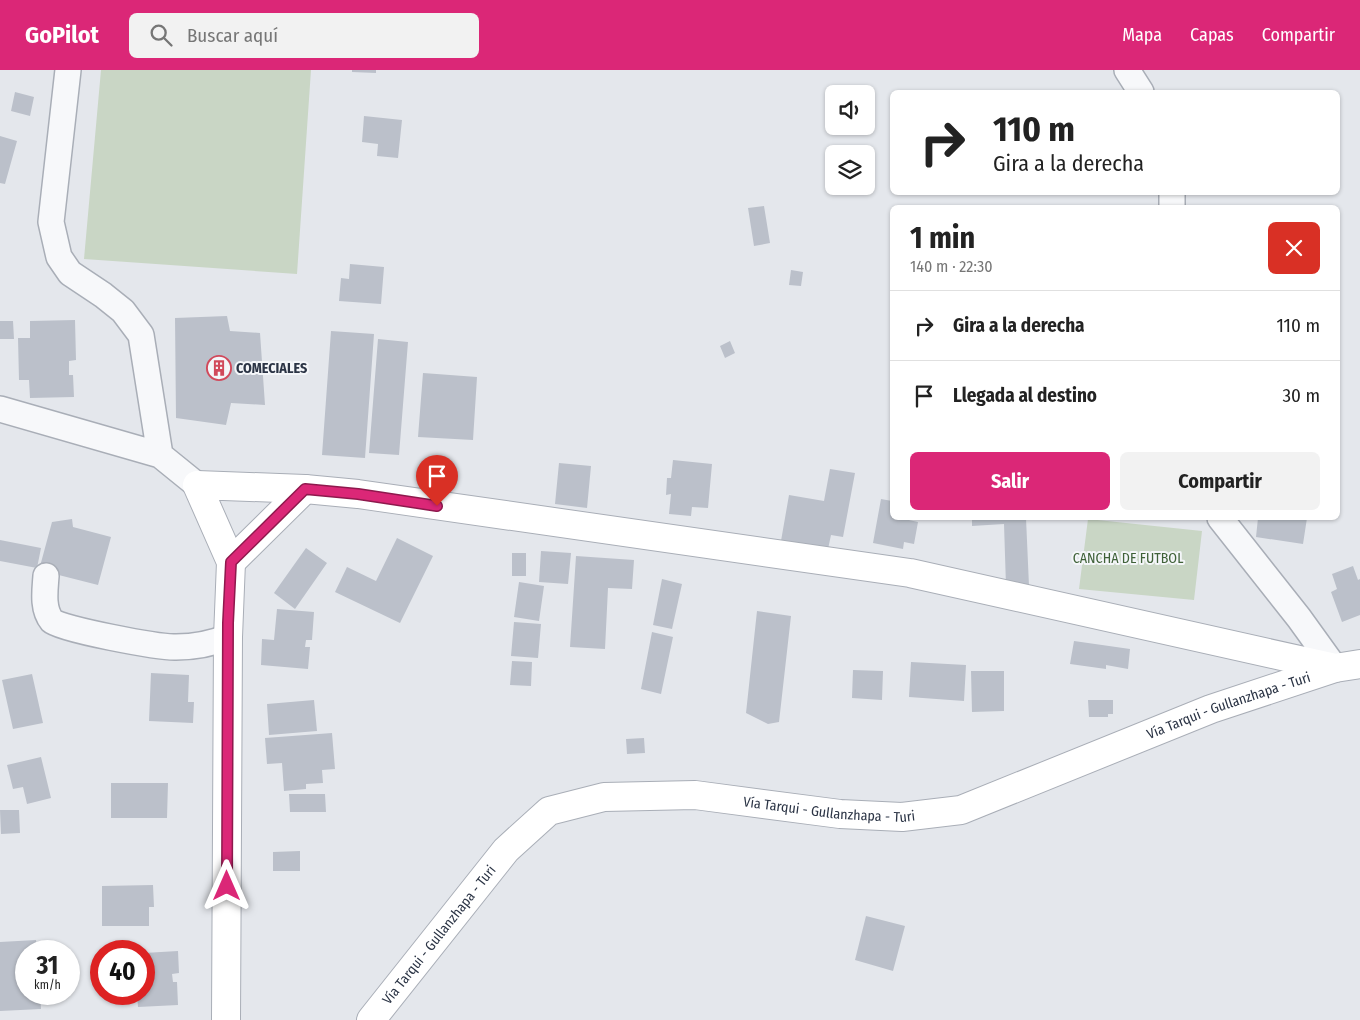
<!DOCTYPE html>
<html lang="es">
<meta charset="utf-8">
<style>
body{margin:0;font-family:"Fira Sans Condensed",sans-serif;background:#f2f2f2;color:#222;height:100vh;display:flex;flex-direction:column;font-size:19px;white-space:nowrap}
*{box-sizing:border-box;margin:0}
p{font-size:16px;color:#767676}
.icon{flex:none;width:28px;height:28px;fill:none;stroke:currentColor;stroke-width:2;stroke-linecap:round;stroke-linejoin:round}
.map{position:relative;flex:1;overflow:hidden}
.side{position:absolute;left:890px;top:135px;width:450px;height:315px;display:flex;flex-direction:column;background:#fff;border-radius:8px;box-shadow:0 1px 4px #0004}
.side>*{flex:none}
.top-card{position:absolute;left:890px;top:20px;width:450px;height:105px;border-radius:8px;box-shadow:0 1px 4px #0004;background:#fff;color:#222;overflow:hidden}
.controls{position:absolute;left:825px;top:15px;display:grid;gap:10px}
.controls a{display:grid;place-items:center;width:50px;height:50px;border-radius:8px;background:#fff;box-shadow:0 1px 4px #0004;font-size:25px}
.speed{position:absolute;left:15px;top:870px;display:flex;gap:10px;font-size:25px;font-weight:700;text-align:center}
.speed>*{display:grid;place-content:center;width:65px;height:65px;border-radius:50%;background:#fff;box-shadow:0 1px 4px #0004;line-height:1}
.speed small{font-size:12px;font-weight:400}
.speed .limit{border:8px solid #d22;background:#fff;color:#111}
.pin{position:absolute;display:grid;place-items:center;width:42px;height:42px;color:#fff;margin:-51px -21px;border-radius:50% 50% 50% 0;rotate:-45deg;box-shadow:0 0 5px #0007}
.pin .icon{rotate:45deg}
.me{position:absolute;width:55px;margin:-28px;rotate:0deg;stroke-linejoin:round;filter:drop-shadow(0 0 4px #0008)}
.turn{display:flex;align-items:center;gap:18px;height:105px;padding:0 20px;font-size:22px}
.turn .icon{width:65px;height:65px;stroke-width:2.5}
.turn b{display:block;font-size:35px;line-height:42px}
.round{display:grid;place-items:center;flex:none;width:52px;height:52px;border-radius:8px;background:#f2f2f2}
.head{display:flex;align-items:center;justify-content:space-between;height:85px;padding:0 20px}
h1{font-size:30px;font-weight:700;line-height:38px}
.primary-button{display:flex;gap:10px;margin-top:auto;padding:10px 20px}
.primary-button a{flex:1;height:58px;border-radius:8px;background:#db2777;color:#fff;font-size:20px;font-weight:700;line-height:58px;text-align:center}
.primary-button a+a{background:#f2f2f2;color:#222}
ul{padding:0;list-style:none}
li{display:flex;align-items:center;gap:15px;height:70px;padding:0 20px;border-top:1px solid #e0e0e0}
li div{flex:1}
li b{display:block;font-size:19px}
li em{font-style:normal}
header{display:flex;align-items:center;gap:30px;box-sizing:border-box;height:70px;padding:0 25px;background:#db2777;color:#fff}
header strong{font-size:24px}
nav{display:flex;gap:28px;margin-inline-start:auto;font-size:18px}
.search{width:350px;height:45px;background:#f2f2f2;display:flex;align-items:center;gap:12px;box-sizing:border-box;padding:0 18px;border-radius:8px;color:#767676;font-size:19px}
.map>svg:first-child{display:block}
</style>
<header>
<strong>GoPilot</strong>
<div class="search"><svg class="icon" aria-label="search" viewBox="0 0 24 24"><circle cx="10" cy="10" r="6"/><path d="M15 15l6 6"/></svg>Buscar aquí</div>
<nav><a>Mapa</a><a>Capas</a><a>Compartir</a></nav>
</header>
<div class="map">
<svg width="1360" height="950" viewBox="0 0 1360 950">
<rect width="100%" height="100%" fill="#e4e7ec"/>
<path fill="#c9d6c5" d="M101 0H311L297 204 84 189Z
M1088 449 1202 461 1194 530 1079 519Z"/>
<path fill="#bbc0ca" d="M352 0H376V3L352 2Z
M15 22 34 27 30 46 11 41Z
M364 46 402 50 398 88 377 86 378 74 362 72Z
M0 66 17 71 5 114 0 113Z
M764 136 770 173 754 176 748 138Z
M350 194 384 197 381 234 339 231 341 208 349 209Z
M791 200 803 202 801 216 789 215Z
M227 246 230 261 260 263 265 335 231 333 226 355 176 348 175 248Z
M75 250 76 290 69 291V305H73L74 327 30 328 29 310H19L18 268H30V251Z
M0 251H13L14 269H0Z
M331 261 374 264 365 388 322 385Z
M378 269 408 272 399 385 369 383Z
M730 271 735 283 725 288 720 276Z
M423 303 477 307 473 370 418 367Z
M673 390 712 394 708 438 692 437 691 446 669 444 671 424 666 425 667 408H671Z
M559 393 591 396 587 438 555 434Z
M830 399 855 403 843 467 831 465 828 479 781 471 789 425 824 431Z
M881 429 892 431V448H905L904 449 918 452 914 474 904 472 903 479 873 473Z
M972 448H1026L1029 516H1006L1004 454 972 456Z
M1258 448H1307L1303 474 1256 467Z
M72 449 73 457 111 467 98 515 39 500 52 452Z
M397 468 433 486 400 553 335 522 347 497 376 511Z
M0 470 41 478 37 498 0 491Z
M306 478 327 493 295 539 274 523Z
M541 481 571 483 568 514 539 512Z
M512 483H526V506H512Z
M576 486 634 490 632 519 608 518 605 579 570 577Z
M1353 496 1358 510 1360 509V545L1342 552 1331 522 1337 519 1332 504Z
M662 509 682 514 672 559 653 555Z
M519 512 544 516 539 551 514 547Z
M277 539 314 542 312 570H306L305 577H310L308 599 261 595 262 569 274 570Z
M757 541 791 546 779 652 768 654 746 643Z
M514 552 541 554 538 588 511 586Z
M652 562 673 567 661 624 641 619Z
M1074 571 1130 579 1128 599 1106 595V599L1070 594Z
M512 591 532 592 531 616 510 615Z
M911 592 966 595 964 631 909 627Z
M853 600 883 601 882 630 852 628Z
M971 601H1004V641L972 642Z
M151 603 189 605 188 632H194L193 653 149 651Z
M32 604 43 653 13 659 2 610Z
M314 630 317 661 269 665 267 634Z
M1088 630H1113V644H1108V647H1089Z
M332 663 335 699 322 700 323 713 306 714V719L284 721 282 693 267 694 265 668Z
M644 668 645 683 627 684 626 669Z
M41 687 51 728 27 734 23 717 13 719 7 695Z
M111 713H168L167 748H111Z
M289 724H325L326 742H290Z
M0 740H19L20 763 1 764Z
M300 781V801H273V782Z
M153 815 154 837H149V856H102V816Z
M866 846 905 856 893 901 855 890Z
M36 870 37 881H26V924H40L41 939 0 941V872Z
M178 881 179 903 172 904 173 912H177L178 935 138 937 137 924H144V883Z"/>
<g fill="none" stroke-linecap="round" stroke-linejoin="round">
<defs>
<path id="street" d="M68 0 51 152 59 187 70 203 103 225 123 241 141 265 160 385
M1127 0 1141 22
M1172 138V122
M0 339 160 385 197 415
M1220 448 1299 548 1335 598
M46 506C45 520 42 539 52 551 60 559 161 578 176 577 195 577 211 574 228 567"/>
<g id="secondary">
<path d="M231 492 305 419"/>
<path d="M226 950 228 567 231 492 197 415 305 419 358 424 910 503 1335 598"/>
<path id="s1" d="M371 950 506 780 549 741 604 727 695 725 840 744 902 747 961 740 1211 639 1335 598 1360 594"/>
</g>
</defs>
<use href="#street" stroke="#a9aeb7" stroke-width="28"/>
<use href="#secondary" stroke="#a9aeb7" stroke-width="30"/>
<use href="#street" stroke="#f7f8fa" stroke-width="25"/>
<use href="#secondary" stroke="#fff" stroke-width="28"/>
</g>
<g fill="none" stroke-linecap="round" stroke-linejoin="round">
<defs>
<path id="route" d="M227 816 228 553 231 492 305 419 358 424 437 436"/>
</defs>
<use href="#route" stroke="#8e194d" stroke-width="12"/>
<use href="#route" stroke="#db2777" stroke-width="9"/>
</g>
<defs>
<symbol id="building-ring" viewBox="-11 -11 22 22"><circle r="9.5" fill="#f4f6f9" stroke="#d1495b" stroke-width="1.5"/><path d="M-4-6H4V6H1V3H-1V6H-4ZM-2.5-4.3h1.7v1.8h-1.7ZM.8-4.3h1.7v1.8H.8ZM-2.5-1h1.7V.8h-1.7ZM.8-1h1.7V.8H.8Z" fill="#d1495b"/></symbol>
</defs>
<g fill-rule="evenodd">
<use href="#building-ring" x="205" y="284" width="28" height="28"/>
</g>
<g text-anchor="middle" stroke-width="4" stroke-linejoin="round" paint-order="stroke">
<g font-size="14" font-weight="bold" fill="#2b3445" stroke="#f4f6f9" text-anchor="start">
<text x="236" y="303">COMECIALES</text>
</g>
<g font-size="14" fill="#3f6138" stroke="#f4f6f9">
<text x="1128" y="493">CANCHA DE FUTBOL</text>
</g>
<g font-size="14" fill="#2b3445" stroke="#f4f6f9">
<text dy="5" stroke="none"><textPath href="#s1" startOffset="978">Vía Tarqui - Gullanzhapa - Turi</textPath></text>
<text dy="5" stroke="none"><textPath href="#s1" startOffset="558">Vía Tarqui - Gullanzhapa - Turi</textPath></text>
<text dy="5" stroke="none"><textPath href="#s1" startOffset="109">Vía Tarqui - Gullanzhapa - Turi</textPath></text>
</g>
</g>
</svg>
<div class="controls">
<a><svg class="icon" aria-label="sound" viewBox="0 0 24 24"><path d="M4 9h4l5-4v14l-5-4H4zM17 9q2 3 0 6"/></svg></a>
<a><svg class="icon" aria-label="layers" viewBox="0 0 24 24"><path d="M12 4l9 5-9 5-9-5zM3 14l9 5 9-5"/></svg></a>
</div>
<div class="speed"><div>31<small>km/h</small></div><div class="limit">40</div></div>
<div class="pin" style="left:437px;top:436px;background:#d93025"><svg class="icon" aria-label="arrive" viewBox="0 0 24 24"><path d="M6 21V4h12l-3 4 3 4H6"/></svg></div>
<svg class="me" style="left:227px;top:816px" viewBox="-20 -20 40 40"><path d="M0-17L14 15 0 8-14 15z" fill="#db2777" stroke="#fff" stroke-width="4"/></svg>
<div class="top-card">
<div class="turn"><svg class="icon" aria-label="right" viewBox="0 0 24 24"><path d="M7 20v-9h11M14 6l5 5-5 5"/></svg><div><b>110 m</b>Gira a la derecha</div></div>
</div>
<section class="side">
<div class="head"><div><h1>1 min</h1><p>140 m · 22:30</p></div><a class="round" style="background:#d93025;color:#fff"><svg class="icon" aria-label="close" viewBox="0 0 24 24"><path d="M6 6l12 12M18 6L6 18"/></svg></a></div>
<ul>
<li><svg class="icon" aria-label="right" viewBox="0 0 24 24"><path d="M7 20v-9h11M14 6l5 5-5 5"/></svg><div><b>Gira a la derecha</b></div><em>110 m</em></li>
<li><svg class="icon" aria-label="arrive" viewBox="0 0 24 24"><path d="M6 21V4h12l-3 4 3 4H6"/></svg><div><b>Llegada al destino</b></div><em>30 m</em></li>
</ul>
<div class="primary-button"><a>Salir</a><a>Compartir</a></div>
</section>
</div>
